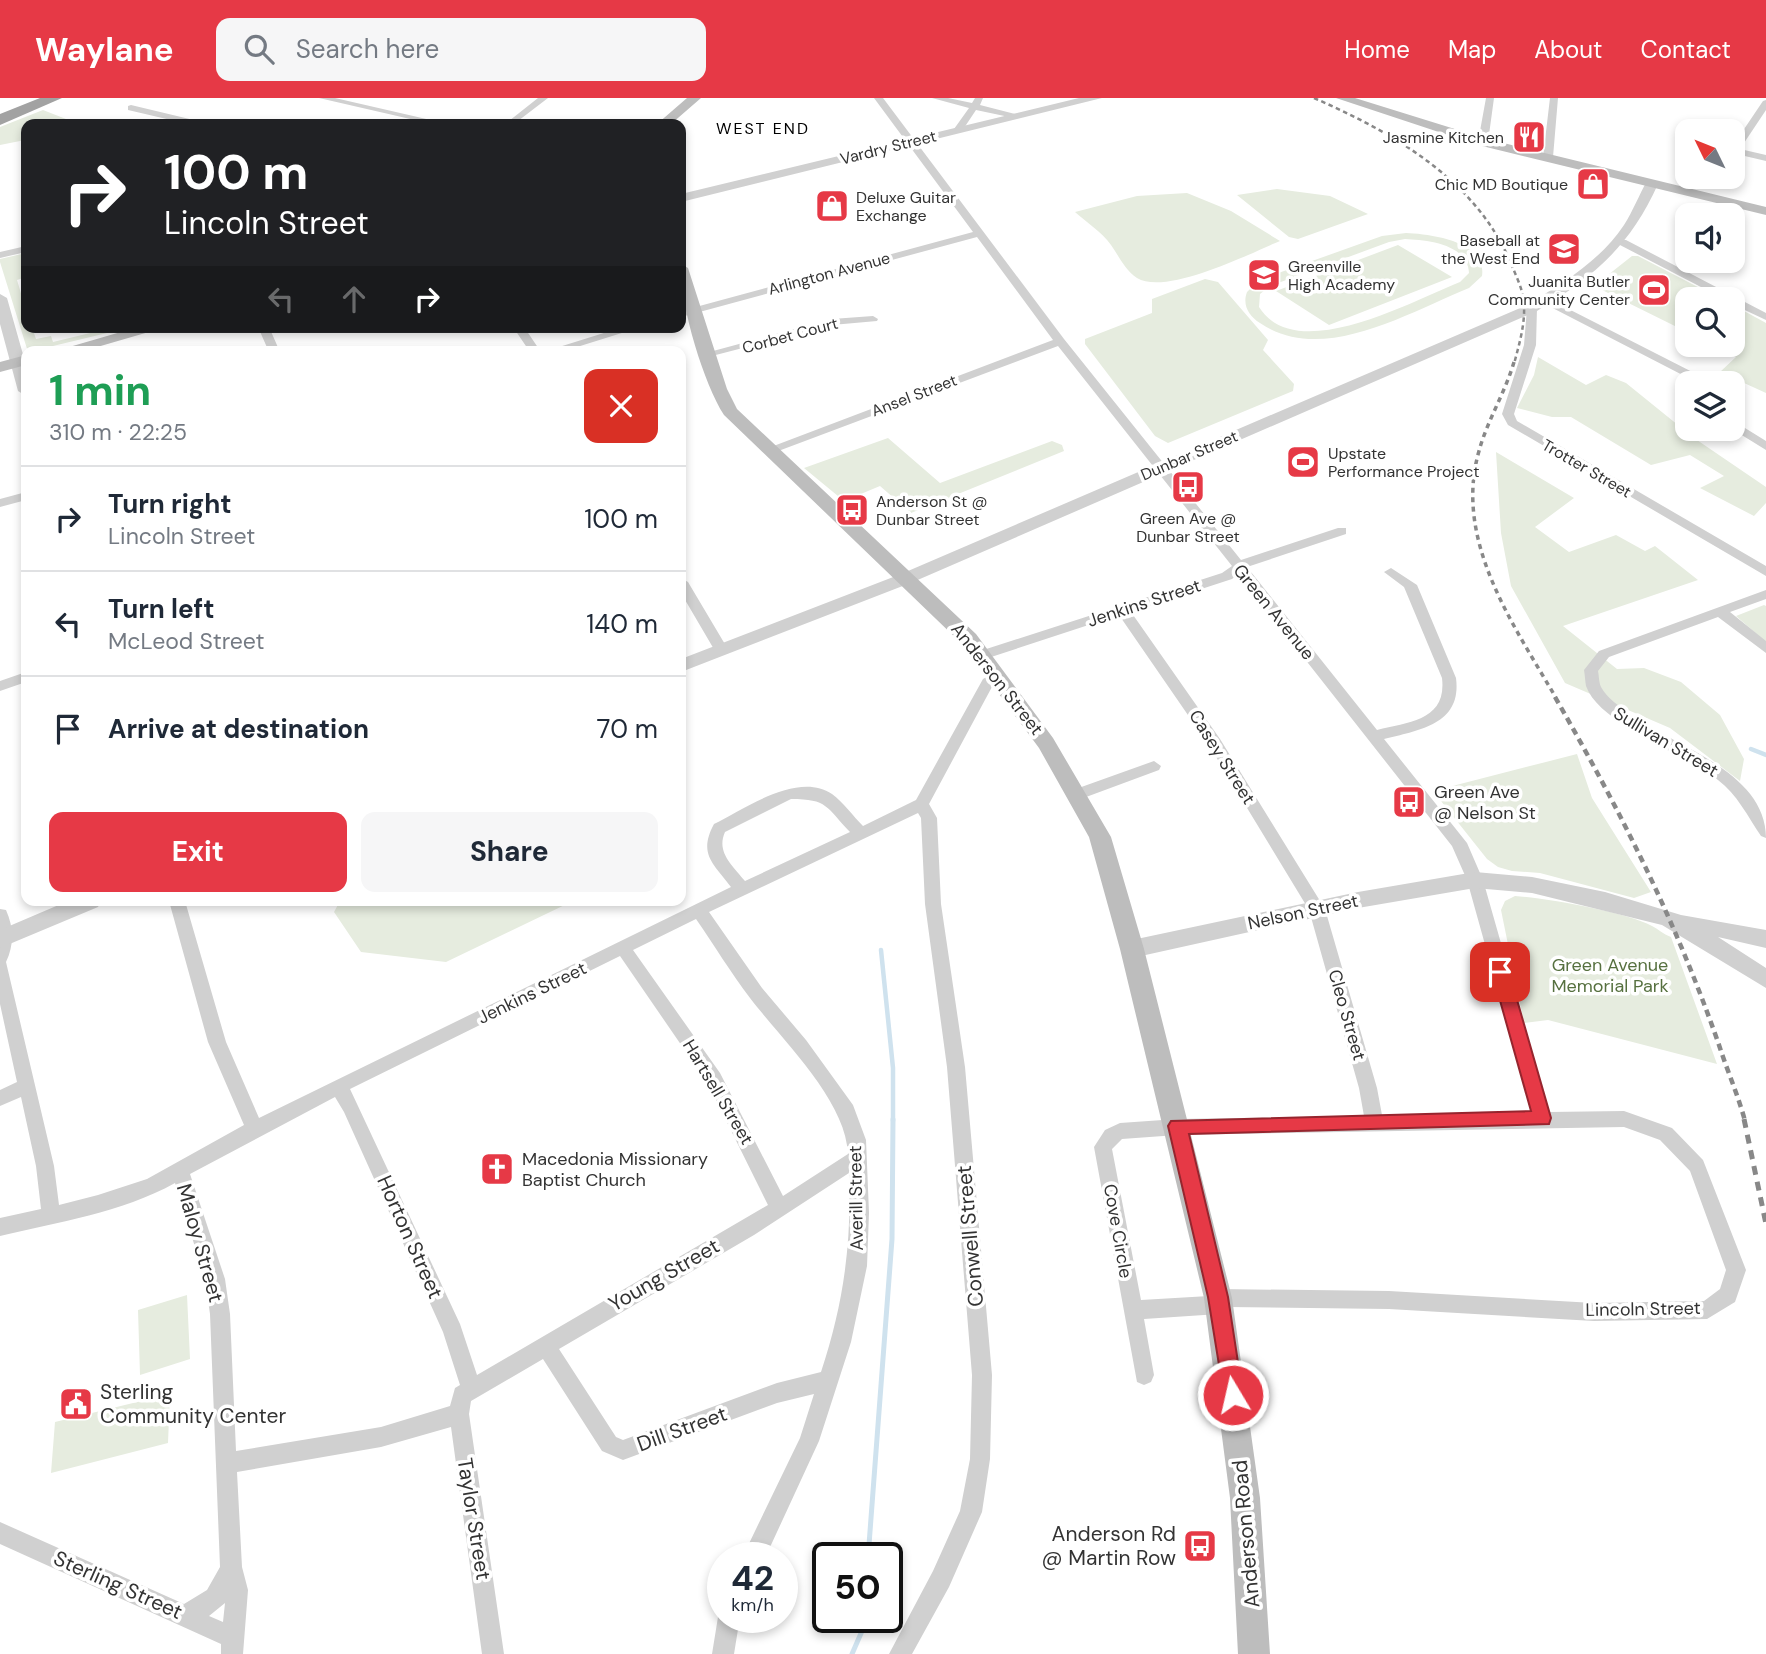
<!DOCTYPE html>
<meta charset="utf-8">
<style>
body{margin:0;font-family:"DM Sans",sans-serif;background:#f6f6f7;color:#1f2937;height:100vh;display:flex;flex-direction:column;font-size:26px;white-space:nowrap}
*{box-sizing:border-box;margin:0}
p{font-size:23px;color:#747a83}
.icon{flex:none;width:38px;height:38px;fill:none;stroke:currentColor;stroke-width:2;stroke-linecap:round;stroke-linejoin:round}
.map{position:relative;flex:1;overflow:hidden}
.side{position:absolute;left:21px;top:248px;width:665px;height:560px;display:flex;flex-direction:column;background:#fff;border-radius:14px;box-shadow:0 4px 10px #0003}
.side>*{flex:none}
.guide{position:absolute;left:21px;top:21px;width:665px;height:214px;border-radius:14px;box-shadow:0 4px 10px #0003;background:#202124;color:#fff;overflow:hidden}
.needle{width:46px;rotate:313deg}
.tools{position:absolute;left:1675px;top:21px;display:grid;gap:14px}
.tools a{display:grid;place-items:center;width:70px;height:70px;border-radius:14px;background:#fff;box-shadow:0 4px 10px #0003;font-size:35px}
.speed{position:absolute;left:707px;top:1444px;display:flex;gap:14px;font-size:35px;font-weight:700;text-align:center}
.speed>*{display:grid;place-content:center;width:91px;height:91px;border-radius:50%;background:#fff;box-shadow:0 4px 10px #0003;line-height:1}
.speed small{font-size:18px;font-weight:400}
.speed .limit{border:4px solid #111;border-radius:10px;background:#fff;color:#111}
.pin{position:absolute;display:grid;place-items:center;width:60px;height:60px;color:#fff;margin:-30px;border-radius:14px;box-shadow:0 4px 10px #0006}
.me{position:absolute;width:77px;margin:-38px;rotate:351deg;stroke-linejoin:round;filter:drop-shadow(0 0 5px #0008)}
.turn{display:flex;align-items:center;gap:24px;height:147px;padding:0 28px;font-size:32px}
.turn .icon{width:91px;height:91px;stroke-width:2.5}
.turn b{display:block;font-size:49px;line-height:60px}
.lanes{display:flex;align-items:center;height:66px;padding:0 28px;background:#0003;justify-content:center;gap:35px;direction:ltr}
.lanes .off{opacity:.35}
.round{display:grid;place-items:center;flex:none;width:74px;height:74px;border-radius:14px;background:#f6f6f7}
.head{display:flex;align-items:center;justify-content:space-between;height:119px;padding:0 28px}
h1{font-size:42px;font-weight:700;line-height:52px;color:#1e9e55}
.cta{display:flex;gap:14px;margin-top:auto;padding:14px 28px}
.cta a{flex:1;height:80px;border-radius:14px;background:#e63946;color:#fff;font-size:28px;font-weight:700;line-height:80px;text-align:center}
.cta a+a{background:#f6f6f7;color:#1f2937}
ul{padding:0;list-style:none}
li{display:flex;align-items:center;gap:21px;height:105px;padding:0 28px;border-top:2px solid #e0e1e3}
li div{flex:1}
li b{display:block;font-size:26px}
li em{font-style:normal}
header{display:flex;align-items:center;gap:42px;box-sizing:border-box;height:98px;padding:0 35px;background:#e63946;color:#fff}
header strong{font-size:33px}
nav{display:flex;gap:38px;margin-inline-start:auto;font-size:24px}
.search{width:490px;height:63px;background:#f6f6f7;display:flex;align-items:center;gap:18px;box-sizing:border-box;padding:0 24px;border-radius:14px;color:#747a83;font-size:26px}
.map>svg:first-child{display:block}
</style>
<header>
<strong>Waylane</strong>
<div class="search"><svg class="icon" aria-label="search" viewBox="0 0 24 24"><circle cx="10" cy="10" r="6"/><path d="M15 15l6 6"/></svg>Search here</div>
<nav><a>Home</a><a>Map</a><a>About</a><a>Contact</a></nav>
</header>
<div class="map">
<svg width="1766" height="1556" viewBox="0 0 1766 1556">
<rect width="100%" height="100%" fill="#fff"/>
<path fill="#e6ecdf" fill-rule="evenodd" d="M43 12 66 21 70 26H26V45L25 42 0 47V29Z
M1277 91 1330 98 1368 116 1298 141 1289 139 1237 97Z
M1187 95 1231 113 1280 143C1251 155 1166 198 1137 180 1124 171 1119 158 1111 147 1102 134 1086 124 1075 114L1137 98Z
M1406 135C1430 136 1487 143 1482 178L1469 190C1409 214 1322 268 1260 225 1249 218 1242 207 1247 194L1259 182 1382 138ZM1405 141C1427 142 1468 146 1469 175L1460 184C1412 203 1296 268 1259 209L1260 196 1270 188 1389 144Z
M1398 147 1452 179 1329 227 1276 193Z
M26 155V179L17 182 26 212V229H32L36 241 51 238 53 244 115 229H132L28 254 0 164V161Z
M1632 158H1638L1721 201H1687V234L1594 188Z
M1205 181 1218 184 1268 242 1263 252 1294 286 1293 293 1168 345 1155 338 1085 246V241L1152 215V201Z
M1733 207 1766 225V295L1720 274 1736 259 1712 247H1732Z
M1538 259 1586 287 1606 277 1626 285 1694 340 1766 389V405L1754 418 1700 390 1724 378 1690 357 1651 367 1571 319H1552L1517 310 1534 277Z
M888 340 940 385 1052 343 1062 347 1064 353 911 415 880 388 844 403 804 370Z
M1496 354 1574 400 1535 429 1569 454 1616 437 1645 453 1655 448 1698 482 1563 528 1617 571 1644 570 1681 584 1720 617 1744 661 1740 683 1670 630 1565 585 1511 488 1501 435Z
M1764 507 1766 508V544L1736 518Z
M1577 656 1592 700 1651 794 1634 800 1540 775 1512 773 1498 769 1487 761 1433 693Z
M1515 798C1546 800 1626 814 1652 828 1658 831 1663 836 1671 839L1717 966 1548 922 1524 925 1501 812 1505 803Z
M340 803H573L446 864 361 854 334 814Z
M187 1197 190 1261 140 1277 138 1212Z
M170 1296 168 1345 51 1375 55 1324Z"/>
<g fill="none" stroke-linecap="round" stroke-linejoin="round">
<path stroke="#cfe2ee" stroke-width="4.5" d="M1751 651 1766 657
M881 852 893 970V1023"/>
<path stroke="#cfe2ee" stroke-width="5" d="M868 1460 892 1141 893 1021
M852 1556 862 1533 863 1519"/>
<path fill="#d0d0d0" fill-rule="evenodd" d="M319 0H335L448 26H432Z
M538 0H548L514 26H505Z
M874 0H883L1064 241 1241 462 1338 430H1346V436L1247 469 1377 632C1410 624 1447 622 1442 580L1404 489 1384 474 1391 470 1417 487 1456 580C1462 626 1420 632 1384 641L1467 745 1483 782 1549 1014 1624 1013 1672 1030 1703 1062 1746 1172 1735 1204 1707 1221 1594 1223 1389 1211 1228 1209 1226 1214 1219 1216 1144 1221 1154 1277 1151 1284 1144 1287 1137 1284 1094 1049 1105 1032 1120 1025 1177 1021 1364 1018 1359 990 1309 812 1210 649 1119 517 982 562 975 557 977 554 1222 475 1232 468 1058 248 773 355H765L763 352 1053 242 977 139 681 219V213L973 134ZM1238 476 1452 748 1467 782 1532 1015 1382 1017 1377 990 1325 811 1220 641 1131 514 1232 481ZM1624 1029 1660 1042 1690 1073 1726 1172 1720 1191 1704 1203 1594 1205 1389 1193 1218 1191 1211 1193 1209 1198 1141 1202 1112 1051 1122 1041 1177 1037Z
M932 0H948L972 5 975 0H983L980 7 1019 17 1014 20 976 12 962 33 959 34 954 31 969 10Z
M1486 0H1494L1488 44 1483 47 1478 44Z
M1550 0H1558L1553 59 1548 62 1543 59Z
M1766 2V12L1740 51 1766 57V63L1732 55V49L1763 3Z
M131 7 202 24 204 26H188L128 12V8Z
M1618 142H1626L1766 215V222L1732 206V201H1724L1618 146Z
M26 148V154L0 160V154Z
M1545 199 1710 283 1712 285H1698L1541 204 1540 202Z
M1532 207 1537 210 1536 247 1514 316 1517 323 1766 468V478L1508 327 1502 316 1524 247 1527 210Z
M873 218 878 221 877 223 832 227 708 259 702 256 832 221Z
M258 229H269L280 254H269Z
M513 229H524L541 254H530Z
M623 229H641L561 254H543Z
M1732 322 1766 343V352L1732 331Z
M26 394V402L0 409V401Z
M681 480 688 484 729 553 727 556H717L715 553 681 495Z
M1766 492V501L1730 514 1766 543V555L1718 519 1609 559 1598 573C1599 578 1599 585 1601 589 1607 600 1619 608 1628 615 1673 648 1766 673 1766 740L1761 738C1748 719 1737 696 1718 682 1687 657 1599 626 1586 588 1585 583 1585 577 1584 572L1599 553Z
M998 572 1005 577 993 587 929 706 937 720 941 806 965 969 992 1277 990 1361 982 1414 949 1489 912 1556H889L933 1473 960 1413 970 1361 972 1277 947 969 925 806 921 720 918 715 709 814 762 890 806 942 853 1007 866 1042 869 1115 867 1168 851 1244 819 1343 765 1460H742L800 1340 814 1296 777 1305 623 1362 602 1353 543 1261 471 1303 469 1316 504 1556H482L451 1329 381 1349 237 1374 242 1469 248 1492 243 1556H221V1546L0 1446V1424L184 1506 207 1492 220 1469 210 1216 205 1181 175 1085C121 1115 58 1124 0 1138V1120L41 1111 36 1068 21 999 0 1008V992L17 984 0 906V811L6 812C14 830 14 847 6 864L54 1068 59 1107 98 1097 147 1081 244 1027 208 944 169 803H185L226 944 259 1020 731 789C713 765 698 756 714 726 744 711 798 673 832 696 843 704 853 718 863 728L916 702 983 581ZM791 701C828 701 826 709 850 734L745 783C732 767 716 754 725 734ZM696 821C714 847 731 875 750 900 782 942 846 1002 848 1056L783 1098 720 975 633 852ZM620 858 708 986 768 1107 477 1277 460 1226 350 991ZM335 999 344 1014 443 1234 460 1287 455 1290 450 1308 381 1329 236 1353 230 1216 225 1181 190 1076ZM849 1075C852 1146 843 1208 821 1274L777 1285 623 1342 616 1339 559 1251 754 1137ZM225 1505 223 1524 209 1518Z
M26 574V584L0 593V583Z
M1154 663 1161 668 1159 672 1078 702 1070 696 1073 692Z
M723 1510V1519H740L734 1556H712L718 1519Z"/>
<path fill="#d0d0d0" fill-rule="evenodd" d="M1079 0H1102L681 104V96Z
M1647 83 1658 86C1630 148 1595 178 1537 213L913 484 681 574V561L901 476 1527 207C1563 185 1600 163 1624 127 1633 113 1639 97 1647 83Z
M0 196 7 200 26 267V298L18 293 0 226Z
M1475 774 1532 779 1605 794 1681 817 1766 832V850L1718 839 1766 870V890L1662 827 1532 795 1475 790 1358 810 1132 860 1124 857 1121 851 1124 845 1132 842 1358 794Z
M68 803H101L98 809 0 850V832Z"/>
<path fill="#bdbdbd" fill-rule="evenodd" d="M687 0H701L671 26H657Z
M1336 0H1355L1487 41 1766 109V117L1478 47Z
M681 166 688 170 727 291 737 311 976 536 1053 640 1111 739 1144 851 1232 1200 1260 1400 1270 1556H1238L1230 1400 1204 1200 1120 851 1089 739 1039 650 962 546 724 317C703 284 679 204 681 166Z
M138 229H166L80 254H52Z
M26 257V267L0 274V264Z"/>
<path fill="#a2a2a2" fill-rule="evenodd" d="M40 0H62L0 27V16Z"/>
<path stroke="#888" stroke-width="2.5" stroke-dasharray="4.5 3.5" stroke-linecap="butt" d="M1314 0C1394 35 1478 83 1512 168 1517 180 1524 194 1524 208 1525 227 1519 247 1514 266"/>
<path stroke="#888" stroke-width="3.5" stroke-dasharray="5 4.5" stroke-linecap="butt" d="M1514 264C1505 295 1487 323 1479 353 1453 443 1514 527 1556 600"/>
<path stroke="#888" stroke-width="4.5" stroke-dasharray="7 5" stroke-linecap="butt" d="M1555 599C1621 714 1675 821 1719 947 1727 972 1738 997 1745 1023"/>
<path stroke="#888" stroke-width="5" stroke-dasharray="9 7" stroke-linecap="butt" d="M1744 1021 1766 1126"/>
</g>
<path fill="#e63946" stroke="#96252e" stroke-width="2" d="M1500 868 1509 874 1551 1020 1549 1026 1189 1036 1228 1199 1243 1297 1240 1304 1233 1307 1225 1304 1208 1199 1168 1028 1171 1023 1531 1013 1492 874Z"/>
<defs>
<symbol id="restaurant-square" viewBox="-11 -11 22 22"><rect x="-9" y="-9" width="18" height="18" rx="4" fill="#e63946" stroke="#fff"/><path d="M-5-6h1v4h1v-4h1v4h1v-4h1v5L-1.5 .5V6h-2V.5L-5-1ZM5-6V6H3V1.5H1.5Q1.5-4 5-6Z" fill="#fff"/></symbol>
<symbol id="shop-square" viewBox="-11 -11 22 22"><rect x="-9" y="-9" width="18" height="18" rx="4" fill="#e63946" stroke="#fff"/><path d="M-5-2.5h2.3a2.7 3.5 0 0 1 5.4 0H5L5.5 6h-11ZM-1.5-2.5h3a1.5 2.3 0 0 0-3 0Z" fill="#fff"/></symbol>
<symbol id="school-square" viewBox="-11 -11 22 22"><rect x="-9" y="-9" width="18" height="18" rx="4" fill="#e63946" stroke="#fff"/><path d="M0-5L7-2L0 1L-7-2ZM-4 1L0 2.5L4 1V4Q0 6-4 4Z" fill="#fff"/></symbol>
<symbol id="stadium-square" viewBox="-11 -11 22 22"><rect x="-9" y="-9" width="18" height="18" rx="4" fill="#e63946" stroke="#fff"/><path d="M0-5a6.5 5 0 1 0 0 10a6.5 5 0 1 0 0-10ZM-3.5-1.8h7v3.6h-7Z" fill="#fff"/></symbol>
<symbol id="bus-square" viewBox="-11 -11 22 22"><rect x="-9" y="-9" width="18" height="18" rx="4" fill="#e63946" stroke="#fff"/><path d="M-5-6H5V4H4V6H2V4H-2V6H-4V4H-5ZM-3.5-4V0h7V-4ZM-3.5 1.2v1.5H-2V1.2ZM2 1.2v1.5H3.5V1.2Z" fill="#fff"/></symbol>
<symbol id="church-square" viewBox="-11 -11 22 22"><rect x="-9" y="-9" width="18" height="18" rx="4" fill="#e63946" stroke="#fff"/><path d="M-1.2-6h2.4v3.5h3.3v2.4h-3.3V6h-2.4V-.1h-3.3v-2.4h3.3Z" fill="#fff"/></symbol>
<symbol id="civic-square" viewBox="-11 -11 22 22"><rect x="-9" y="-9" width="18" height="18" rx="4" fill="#e63946" stroke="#fff"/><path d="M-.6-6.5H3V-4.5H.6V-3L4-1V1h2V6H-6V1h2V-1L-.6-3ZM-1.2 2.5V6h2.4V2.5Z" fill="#fff"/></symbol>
</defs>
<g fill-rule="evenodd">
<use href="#restaurant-square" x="1510" y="20" width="38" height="38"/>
<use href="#shop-square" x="1574" y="67" width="38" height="38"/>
<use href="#shop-square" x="813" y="89" width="38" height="38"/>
<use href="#school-square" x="1545" y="132" width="38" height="38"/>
<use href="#school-square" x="1245" y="158" width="38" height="38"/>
<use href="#stadium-square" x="1635" y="173" width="38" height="38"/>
<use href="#stadium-square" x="1284" y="345" width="38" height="38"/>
<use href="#bus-square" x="1169" y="370" width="38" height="38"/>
<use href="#bus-square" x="833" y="393" width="38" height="38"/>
<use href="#bus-square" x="1390" y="685" width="38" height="38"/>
<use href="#church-square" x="478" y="1052" width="38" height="38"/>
<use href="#civic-square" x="57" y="1287" width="38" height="38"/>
<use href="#bus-square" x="1181" y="1429" width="38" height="38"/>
</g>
<g text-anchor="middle" stroke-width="7" stroke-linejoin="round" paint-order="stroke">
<g font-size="16" letter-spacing="2" fill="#000" stroke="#fff">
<text x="763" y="36">WEST END</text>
</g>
<g font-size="16" fill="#333" stroke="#fff" text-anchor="end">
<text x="1504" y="45">Jasmine Kitchen</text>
<text x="1568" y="92">Chic MD Boutique</text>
<text x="856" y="105" text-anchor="start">Deluxe Guitar<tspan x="856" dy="18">Exchange</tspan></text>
<text x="1540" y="148">Baseball at<tspan x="1540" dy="18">the West End</tspan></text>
<text x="1288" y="174" text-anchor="start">Greenville<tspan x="1288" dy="18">High Academy</tspan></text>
<text x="1630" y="189">Juanita Butler<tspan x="1630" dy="18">Community Center</tspan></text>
<text x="1328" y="361" text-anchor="start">Upstate<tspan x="1328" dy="18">Performance Project</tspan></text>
<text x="876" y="409" text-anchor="start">Anderson St @<tspan x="876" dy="18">Dunbar Street</tspan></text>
<text x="1188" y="426" text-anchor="middle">Green Ave @<tspan x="1188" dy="18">Dunbar Street</tspan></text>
</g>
<g font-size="16" fill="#333" stroke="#fff">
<text transform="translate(888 49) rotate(-14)" y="6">Vardry Street</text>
<text transform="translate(829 175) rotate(-15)" y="6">Arlington Avenue</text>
<text transform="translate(790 237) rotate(-15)" y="6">Corbet Court</text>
<text transform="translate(914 297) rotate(-21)" y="6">Ansel Street</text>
<text transform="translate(1189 357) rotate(-23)" y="6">Dunbar Street</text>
<text transform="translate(1587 370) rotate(30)" y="6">Trotter Street</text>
</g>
<g font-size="18" fill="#333" stroke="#fff">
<text transform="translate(1144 505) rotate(-18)" y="6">Jenkins Street</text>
<text transform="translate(1274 514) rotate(51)" y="6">Green Avenue</text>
<text transform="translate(997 581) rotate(52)" y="6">Anderson Street</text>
<text transform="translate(1666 644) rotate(31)" y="6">Sullivan Street</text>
<text transform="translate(1222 659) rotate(58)" y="6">Casey Street</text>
<text transform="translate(1303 814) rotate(-12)" y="6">Nelson Street</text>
<text transform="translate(532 895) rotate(-26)" y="6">Jenkins Street</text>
<text transform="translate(1347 917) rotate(74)" y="6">Cleo Street</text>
<text transform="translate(718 994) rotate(59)" y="6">Hartsell Street</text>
<text transform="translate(856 1100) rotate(-91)" y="6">Averill Street</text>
<text transform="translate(1118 1133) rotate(80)" y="6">Cove Circle</text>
<text transform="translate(1643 1211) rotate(-1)" y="6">Lincoln Street</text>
</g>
<g font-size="18" fill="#333" stroke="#fff" text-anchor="start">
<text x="1434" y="700">Green Ave<tspan x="1434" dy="21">@ Nelson St</tspan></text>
<text x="522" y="1067">Macedonia Missionary<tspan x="522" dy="21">Baptist Church</tspan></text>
</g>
<g font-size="18" fill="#56703f" stroke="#fff">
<text x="1610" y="873">Green Avenue<tspan x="1610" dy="21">Memorial Park</tspan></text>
</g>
<g font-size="21" fill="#333" stroke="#fff">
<text transform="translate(970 1138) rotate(-95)" y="7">Conwell Street</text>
<text transform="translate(410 1139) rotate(66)" y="7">Horton Street</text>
<text transform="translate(200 1145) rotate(74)" y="7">Maloy Street</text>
<text transform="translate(664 1177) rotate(-30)" y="7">Young Street</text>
<text transform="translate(682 1331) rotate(-20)" y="7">Dill Street</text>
<text transform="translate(474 1421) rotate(81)" y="7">Taylor Street</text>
<text transform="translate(1246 1436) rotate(-95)" y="7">Anderson Road</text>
<text transform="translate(118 1487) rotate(24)" y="7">Sterling Street</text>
</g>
<g font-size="21" fill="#333" stroke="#fff" text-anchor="start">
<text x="100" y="1301">Sterling<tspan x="100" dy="24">Community Center</tspan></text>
<text x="1176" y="1443" text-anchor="end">Anderson Rd<tspan x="1176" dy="24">@ Martin Row</tspan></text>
</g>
</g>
</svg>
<div class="tools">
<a><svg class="needle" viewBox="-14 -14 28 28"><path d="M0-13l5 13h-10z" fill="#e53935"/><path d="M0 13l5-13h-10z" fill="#747a83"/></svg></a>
<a><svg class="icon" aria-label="sound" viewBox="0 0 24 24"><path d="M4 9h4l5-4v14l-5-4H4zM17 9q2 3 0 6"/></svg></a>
<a><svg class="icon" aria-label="search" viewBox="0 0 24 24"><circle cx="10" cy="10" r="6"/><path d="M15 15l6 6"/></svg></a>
<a><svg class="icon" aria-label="layers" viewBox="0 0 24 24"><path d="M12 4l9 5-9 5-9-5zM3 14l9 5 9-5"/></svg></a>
</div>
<div class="speed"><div>42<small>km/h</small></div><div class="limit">50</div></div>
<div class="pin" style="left:1500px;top:874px;background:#d93025"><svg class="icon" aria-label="arrive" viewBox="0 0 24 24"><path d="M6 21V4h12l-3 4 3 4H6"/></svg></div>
<svg class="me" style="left:1233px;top:1297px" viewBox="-20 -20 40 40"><circle r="17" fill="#e63946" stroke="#fff" stroke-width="3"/><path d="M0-11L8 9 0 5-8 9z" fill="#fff"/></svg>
<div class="guide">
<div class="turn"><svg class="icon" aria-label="right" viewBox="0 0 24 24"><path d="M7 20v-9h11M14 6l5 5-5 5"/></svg><div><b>100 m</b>Lincoln Street</div></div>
<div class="lanes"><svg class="icon off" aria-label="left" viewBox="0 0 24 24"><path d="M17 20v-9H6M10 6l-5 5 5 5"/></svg><svg class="icon off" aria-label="ahead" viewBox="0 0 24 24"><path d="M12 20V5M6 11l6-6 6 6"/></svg><svg class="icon" aria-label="right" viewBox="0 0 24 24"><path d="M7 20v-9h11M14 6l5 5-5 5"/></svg></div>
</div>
<section class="side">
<div class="head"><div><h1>1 min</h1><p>310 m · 22:25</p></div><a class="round" style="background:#d93025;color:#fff"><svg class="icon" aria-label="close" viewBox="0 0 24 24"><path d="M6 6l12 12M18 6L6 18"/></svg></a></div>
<ul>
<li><svg class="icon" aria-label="right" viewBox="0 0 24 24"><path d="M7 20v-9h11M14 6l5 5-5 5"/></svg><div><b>Turn right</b><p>Lincoln Street</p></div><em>100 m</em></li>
<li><svg class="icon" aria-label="left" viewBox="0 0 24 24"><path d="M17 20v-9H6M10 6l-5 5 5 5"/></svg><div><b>Turn left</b><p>McLeod Street</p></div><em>140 m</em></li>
<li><svg class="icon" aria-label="arrive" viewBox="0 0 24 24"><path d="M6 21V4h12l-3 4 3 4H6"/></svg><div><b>Arrive at destination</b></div><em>70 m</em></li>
</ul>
<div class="cta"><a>Exit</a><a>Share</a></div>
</section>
</div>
